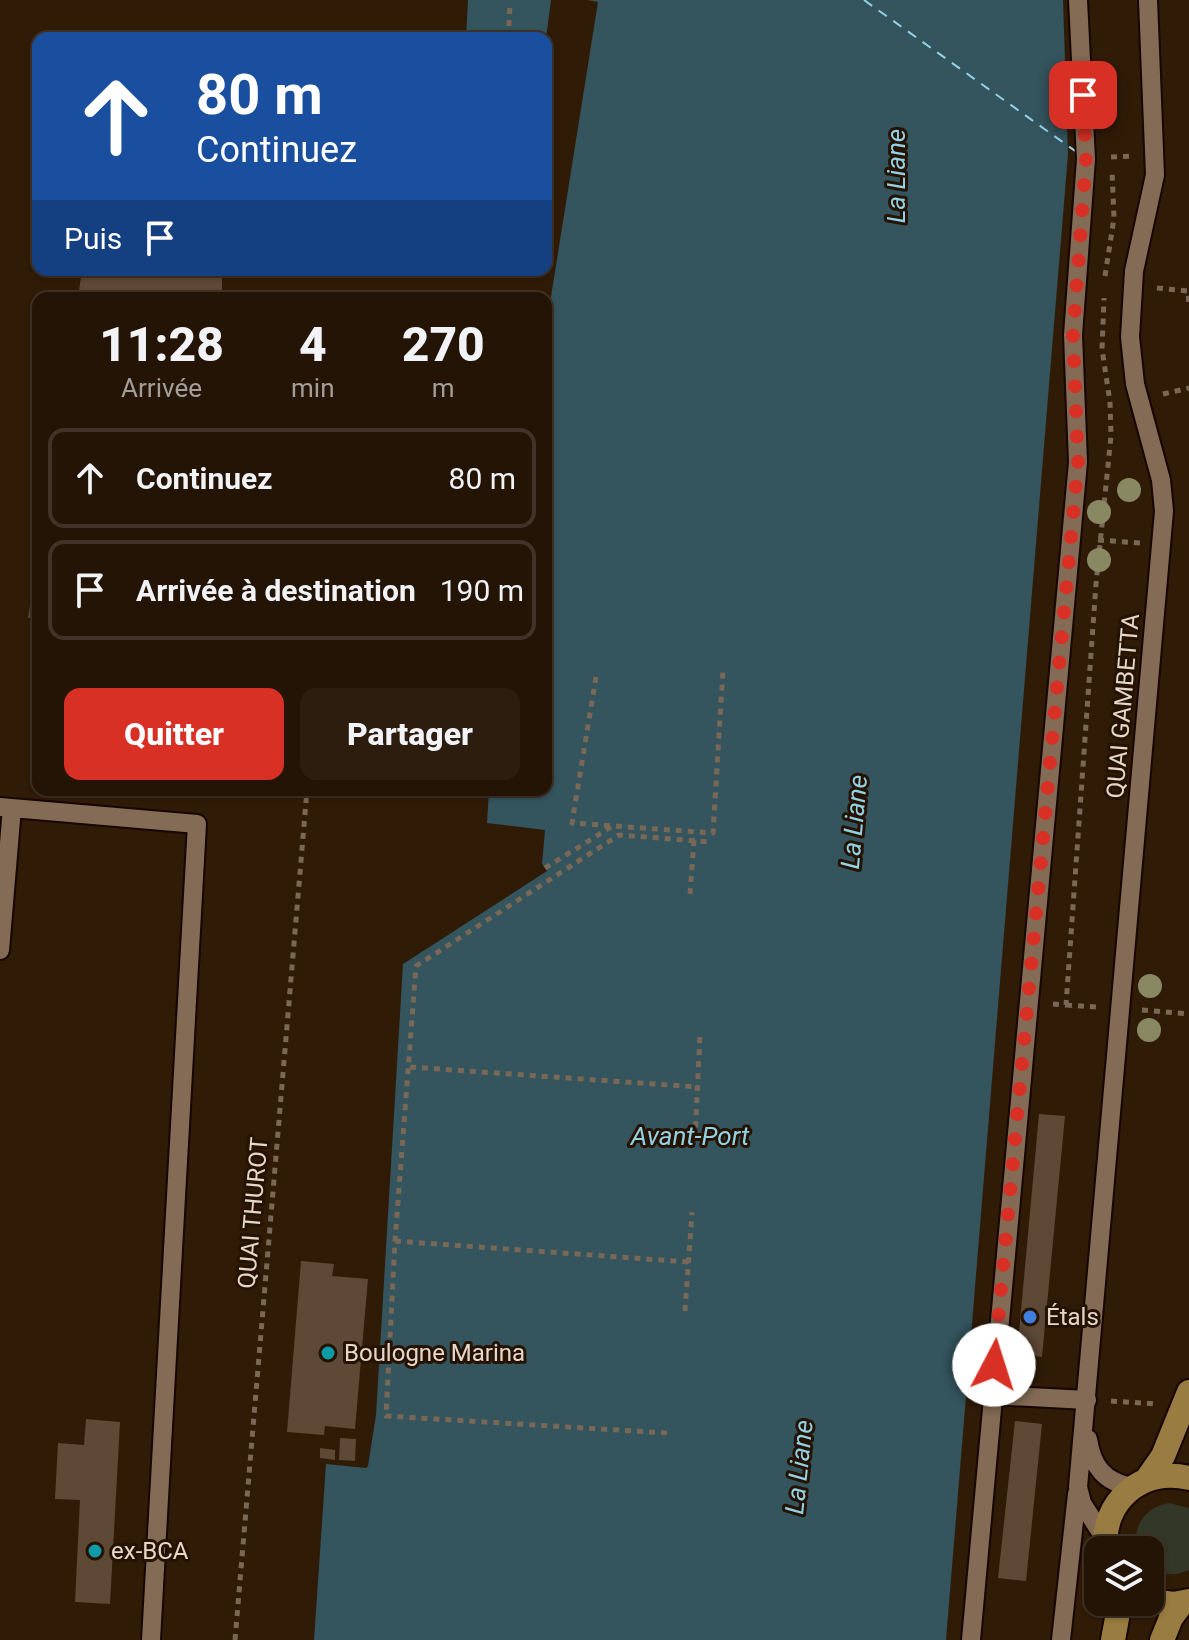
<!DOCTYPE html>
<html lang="fr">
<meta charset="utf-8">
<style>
body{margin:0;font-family:Roboto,sans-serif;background:#2c1d0f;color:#f1f3f6;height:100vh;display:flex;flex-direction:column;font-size:30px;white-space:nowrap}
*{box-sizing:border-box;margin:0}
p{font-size:26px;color:#a39e9a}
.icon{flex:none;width:44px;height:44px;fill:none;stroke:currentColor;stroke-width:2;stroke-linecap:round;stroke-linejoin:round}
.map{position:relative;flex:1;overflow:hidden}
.panel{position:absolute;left:32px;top:292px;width:520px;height:504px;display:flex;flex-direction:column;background:#241405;border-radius:16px;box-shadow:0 2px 6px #0004,0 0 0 2px #413327}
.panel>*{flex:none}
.top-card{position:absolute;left:32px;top:32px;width:520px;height:244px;border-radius:16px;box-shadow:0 2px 6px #0004,0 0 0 2px #413327;background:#1a4fa0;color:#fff;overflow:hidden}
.controls{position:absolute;left:1084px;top:1536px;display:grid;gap:16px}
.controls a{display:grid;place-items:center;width:80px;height:80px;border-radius:16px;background:#241405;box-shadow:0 2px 6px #0004,0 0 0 2px #413327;font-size:40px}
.pin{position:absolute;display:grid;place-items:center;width:68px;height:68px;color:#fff;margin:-34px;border-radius:16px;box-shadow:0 4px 12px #0006}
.me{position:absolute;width:88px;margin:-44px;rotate:5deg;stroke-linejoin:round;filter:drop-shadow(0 0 6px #0008)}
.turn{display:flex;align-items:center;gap:28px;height:168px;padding:0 32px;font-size:36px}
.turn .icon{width:104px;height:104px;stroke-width:2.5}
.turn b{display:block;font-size:56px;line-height:68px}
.then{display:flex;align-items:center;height:76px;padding:0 32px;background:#0003;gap:16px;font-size:30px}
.eta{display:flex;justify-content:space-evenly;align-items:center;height:136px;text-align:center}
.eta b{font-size:48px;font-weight:800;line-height:56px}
.cta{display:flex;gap:16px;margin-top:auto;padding:16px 32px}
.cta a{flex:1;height:92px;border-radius:16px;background:#d93025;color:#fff;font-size:32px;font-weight:800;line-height:92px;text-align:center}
.cta a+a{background:#2c1d0f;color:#f1f3f6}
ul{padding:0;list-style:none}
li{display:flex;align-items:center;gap:24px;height:100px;margin:0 16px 12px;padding:0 16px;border:4px solid #413327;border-radius:16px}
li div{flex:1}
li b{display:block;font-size:30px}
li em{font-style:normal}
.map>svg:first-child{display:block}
</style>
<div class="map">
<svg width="1189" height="1640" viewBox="0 0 1189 1640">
<rect width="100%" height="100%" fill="#301b07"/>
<path fill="#323727" d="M1169 1503 1189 1508V1570C1175 1576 1163 1576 1150 1568V1550H1137C1132 1526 1145 1507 1169 1503Z"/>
<path fill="#34545e" d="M468 0H551L546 38H466Z
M587 0H1063L1068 154 946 1640H314L326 1464 366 1468 368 1466 376 1415 403 964 547 871 542 864 545 830 487 823 489 790H546V328L598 2Z"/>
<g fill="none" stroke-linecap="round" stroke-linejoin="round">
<path stroke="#91d2e6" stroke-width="2" stroke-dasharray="10 8" stroke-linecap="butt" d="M864 0 1078 153"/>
</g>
<path fill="#5e4836" d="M82 270H222V298H78Z
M36 567H38V618H28Z
M1039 1114 1065 1116 1042 1357 1017 1354Z
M301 1261 334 1264 332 1276 368 1279 355 1429 325 1426 324 1435 287 1432Z
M86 1419 120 1422 110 1604 75 1602 80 1500 55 1499 58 1443 84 1445Z
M1015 1421 1042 1424 1026 1581 998 1578Z
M340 1438 356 1439 355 1461 339 1460Z
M320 1448 335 1450V1460L320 1458Z"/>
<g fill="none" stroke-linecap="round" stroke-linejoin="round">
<defs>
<path id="lane" d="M0 807 197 824 151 1640
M0 950 12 808
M991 1395 1087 1400
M1088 1439C1092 1466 1104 1482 1132 1487
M1105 1539 1082 1503 1078 1487 1164 511 1161 480 1135 384 1130 337 1134 271 1155 175 1148 0
M971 1640 1078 462 1073 335 1086 159 1078 0
M1061 1640 1077 1494"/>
<path id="primary" d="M1147 1479 1163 1456 1189 1392
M1106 1550C1100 1502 1143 1466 1189 1478
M1150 1601 1174 1604 1189 1601
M1113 1640 1120 1602
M1162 1640 1171 1618 1182 1603"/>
</defs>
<use href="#lane" stroke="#170500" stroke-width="22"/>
<use href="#primary" stroke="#170500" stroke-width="28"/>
<path stroke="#7a6857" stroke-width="5" stroke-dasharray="6 6" stroke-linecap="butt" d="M508 38 510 6
M1111 157 1133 156
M1105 276 1114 218 1112 171
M1157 288 1188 291 1189 307
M1163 394 1189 388
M1098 540 1140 543
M596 677 572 823 713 833 723 670
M545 868 611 827
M690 894 694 840
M1053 1004 1066 1005 1096 584 1111 436 1110 402 1102 349 1104 298
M1066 1005 1096 1007
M1142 1010 1189 1014
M410 1067 698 1087
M695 1139 700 1035
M395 1241 689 1262
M685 1311 692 1212
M1111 1401 1157 1404
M667 1433 386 1416 395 1241 416 966 619 835 711 842
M235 1640 307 790"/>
<use href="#lane" stroke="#846b55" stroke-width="18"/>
<use href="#primary" stroke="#997c41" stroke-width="24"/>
</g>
<g fill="#888862">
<circle cx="1129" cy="490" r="12"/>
<circle cx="1099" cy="512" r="12"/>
<circle cx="1099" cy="560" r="12"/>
<circle cx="1150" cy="986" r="12"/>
<circle cx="1149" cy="1030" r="12"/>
</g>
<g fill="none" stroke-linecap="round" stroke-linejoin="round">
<path stroke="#d93025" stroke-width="14" stroke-dasharray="0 25.2" d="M994 1365 1078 462 1073 335 1086 159 1083 95"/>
</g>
<circle fill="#3f7fe0" stroke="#251201" stroke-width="3" cx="1030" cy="1317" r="8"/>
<g fill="#0f9aa8" stroke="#251201" stroke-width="3">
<circle cx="328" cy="1353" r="8"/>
<circle cx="95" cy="1551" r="8"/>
</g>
<g text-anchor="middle" stroke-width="6" stroke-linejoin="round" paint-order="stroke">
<g font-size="24" fill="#e5d7cb" stroke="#251201">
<text transform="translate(1123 706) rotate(-85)" y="8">QUAI GAMBETTA</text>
<text transform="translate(253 1213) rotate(-85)" y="8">QUAI THUROT</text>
</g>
<g font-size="24" fill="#e5d7cb" stroke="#251201" text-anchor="start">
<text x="1046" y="1325">Étals</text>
<text x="344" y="1361">Boulogne Marina</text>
<text x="111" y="1559">ex-BCA</text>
</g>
<g font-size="26" font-style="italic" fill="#91d2e6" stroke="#251201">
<text transform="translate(896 176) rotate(-90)" y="9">La Liane</text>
<text transform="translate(854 822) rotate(-85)" y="9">La Liane</text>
<text x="690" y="1145">Avant-Port</text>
<text transform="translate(799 1467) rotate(-84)" y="9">La Liane</text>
</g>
</g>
</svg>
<div class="controls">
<a><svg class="icon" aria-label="layers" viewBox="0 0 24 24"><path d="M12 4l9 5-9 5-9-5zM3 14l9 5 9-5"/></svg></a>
</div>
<div class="pin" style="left:1083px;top:95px;background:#d93025"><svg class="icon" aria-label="arrive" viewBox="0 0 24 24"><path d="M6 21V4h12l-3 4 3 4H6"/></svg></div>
<svg class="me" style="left:994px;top:1365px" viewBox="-20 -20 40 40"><circle r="19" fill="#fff"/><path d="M0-13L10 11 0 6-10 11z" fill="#d93025"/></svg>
<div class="top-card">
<div class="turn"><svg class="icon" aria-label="ahead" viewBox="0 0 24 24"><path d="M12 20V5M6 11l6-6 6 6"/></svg><div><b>80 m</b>Continuez</div></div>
<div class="then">Puis<svg class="icon" aria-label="arrive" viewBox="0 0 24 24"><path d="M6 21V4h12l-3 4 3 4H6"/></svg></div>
</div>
<section class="panel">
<div class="eta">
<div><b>11:28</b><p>Arrivée</p></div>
<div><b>4</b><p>min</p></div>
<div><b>270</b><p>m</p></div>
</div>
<ul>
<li><svg class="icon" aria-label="ahead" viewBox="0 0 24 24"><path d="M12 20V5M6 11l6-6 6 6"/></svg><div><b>Continuez</b></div><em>80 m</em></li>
<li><svg class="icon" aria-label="arrive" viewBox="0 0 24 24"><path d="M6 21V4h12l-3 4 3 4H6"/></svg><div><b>Arrivée à destination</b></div><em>190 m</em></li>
</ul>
<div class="cta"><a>Quitter</a><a>Partager</a></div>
</section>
</div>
